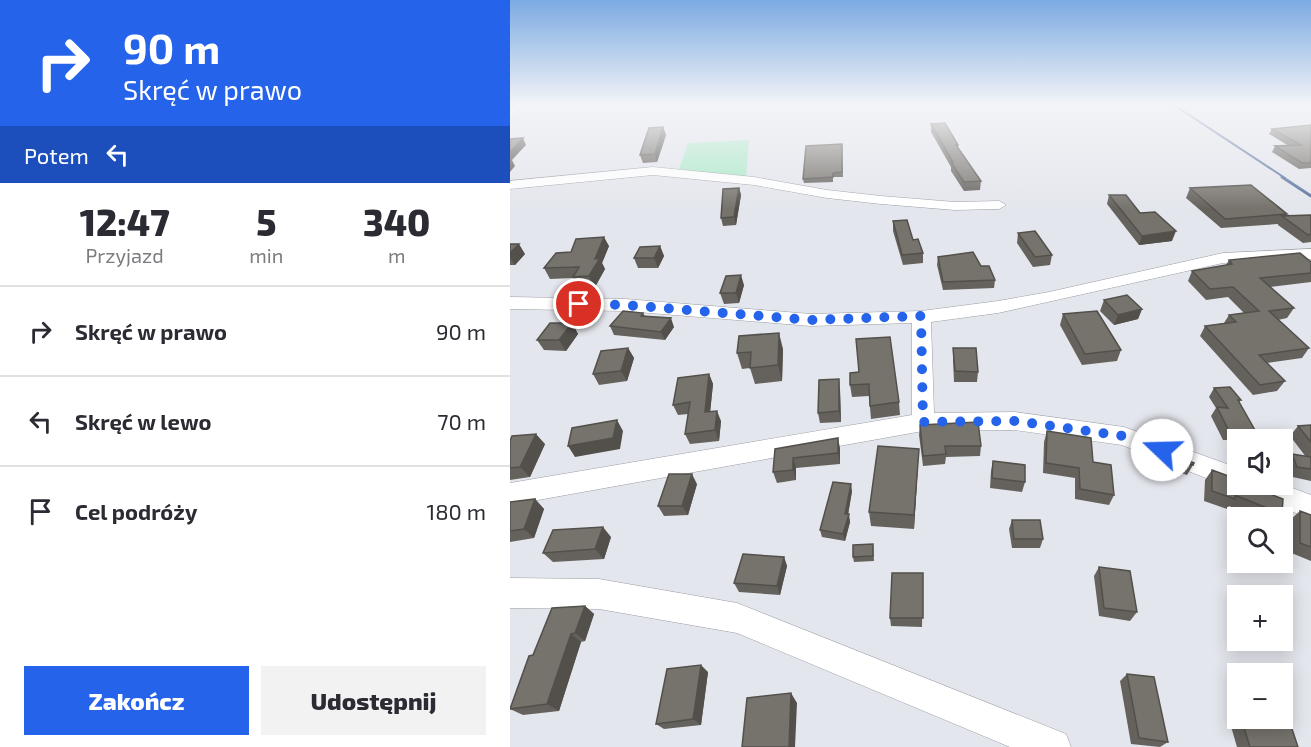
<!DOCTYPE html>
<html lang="pl">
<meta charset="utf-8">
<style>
body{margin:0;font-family:"Exo 2",sans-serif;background:#f2f2f3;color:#2b2b33;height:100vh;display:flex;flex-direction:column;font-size:22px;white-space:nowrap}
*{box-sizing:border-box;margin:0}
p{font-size:20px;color:#7c7c81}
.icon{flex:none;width:33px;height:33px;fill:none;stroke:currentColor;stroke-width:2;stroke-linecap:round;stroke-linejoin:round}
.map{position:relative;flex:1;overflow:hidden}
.details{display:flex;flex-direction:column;background:#fff;width:510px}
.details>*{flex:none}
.hud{background:#2563eb;color:#fff;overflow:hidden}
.fabs{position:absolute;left:717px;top:429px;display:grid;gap:12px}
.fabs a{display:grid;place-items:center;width:66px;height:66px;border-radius:0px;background:#fff;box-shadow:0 3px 15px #0003;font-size:30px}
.pin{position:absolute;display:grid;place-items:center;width:51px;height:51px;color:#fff;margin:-26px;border:3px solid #fff;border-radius:50%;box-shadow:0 2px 6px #0007}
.me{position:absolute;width:66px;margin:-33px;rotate:291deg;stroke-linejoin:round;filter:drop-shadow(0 0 4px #0008)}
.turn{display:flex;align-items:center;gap:21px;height:126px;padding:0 24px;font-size:27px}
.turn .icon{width:78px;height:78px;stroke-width:2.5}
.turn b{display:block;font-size:42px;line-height:51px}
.then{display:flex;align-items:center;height:57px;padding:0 24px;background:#0003;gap:12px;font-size:22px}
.eta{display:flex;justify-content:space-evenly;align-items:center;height:102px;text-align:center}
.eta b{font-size:36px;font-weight:800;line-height:42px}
.action{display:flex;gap:12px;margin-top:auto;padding:12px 24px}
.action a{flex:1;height:69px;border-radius:0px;background:#2563eb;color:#fff;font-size:24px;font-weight:800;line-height:69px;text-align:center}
.action a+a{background:#f2f2f3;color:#2b2b33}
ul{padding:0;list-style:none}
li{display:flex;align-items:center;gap:18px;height:90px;padding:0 24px;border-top:2px solid #e1e1e2}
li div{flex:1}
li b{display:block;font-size:22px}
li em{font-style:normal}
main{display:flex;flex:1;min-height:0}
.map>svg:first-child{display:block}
</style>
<main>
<section class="details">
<div class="hud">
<div class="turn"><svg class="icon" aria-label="right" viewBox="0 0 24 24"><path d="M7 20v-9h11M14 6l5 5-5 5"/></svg><div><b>90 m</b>Skręć w prawo</div></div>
<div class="then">Potem<svg class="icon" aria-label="left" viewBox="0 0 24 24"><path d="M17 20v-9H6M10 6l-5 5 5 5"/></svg></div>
</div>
<div class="eta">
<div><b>12:47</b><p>Przyjazd</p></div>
<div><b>5</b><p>min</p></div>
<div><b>340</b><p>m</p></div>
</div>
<ul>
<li><svg class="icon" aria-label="right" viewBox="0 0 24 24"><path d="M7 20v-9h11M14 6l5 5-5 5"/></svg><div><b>Skręć w prawo</b></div><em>90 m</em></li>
<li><svg class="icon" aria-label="left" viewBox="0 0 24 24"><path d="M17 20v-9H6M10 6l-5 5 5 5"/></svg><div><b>Skręć w lewo</b></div><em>70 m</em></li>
<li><svg class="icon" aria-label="arrive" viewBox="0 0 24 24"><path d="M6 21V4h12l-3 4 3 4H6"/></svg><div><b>Cel podróży</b></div><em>180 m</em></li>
</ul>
<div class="action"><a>Zakończ</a><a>Udostępnij</a></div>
</section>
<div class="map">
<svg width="801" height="747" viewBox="0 0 801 747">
<rect width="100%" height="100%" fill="#e4e6ed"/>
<path fill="#a9e9c7" d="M239 140 236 179 169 169 178 143Z"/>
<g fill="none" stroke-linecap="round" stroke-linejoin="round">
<path stroke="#59729e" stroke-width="2" d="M664 105 775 178"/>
<path stroke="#59729e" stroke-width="3" d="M772 177 801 196"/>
<defs>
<path id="minor" d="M5 105H16L0 117V109Z
M143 167 244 177 317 190 371 196 445 202 489 201 496 205 489 209 445 210 371 204 317 198 244 185 143 175 0 189V181Z
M801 249V259L713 263 488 313 421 322 424 413 505 412 614 427 728 468V484H772L801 495V519L732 492 731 489 719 487 612 445 505 430 413 431 0 505V483L402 415V323L301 326 115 311 0 309V297L115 299 301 314 411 311 488 301 539 292 713 253Z
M0 578 89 579 227 603 556 734 561 747H500L227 633 89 609 0 608Z"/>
</defs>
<use href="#minor" stroke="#9b9da4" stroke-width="1"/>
<use href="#minor" fill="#fff" fill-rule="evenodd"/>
</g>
<path fill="#65625d" d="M421 124 448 145V148L471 181 470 190 454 191 441 171V167L421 132Z
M801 125V168L789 169 762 152 765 146H779L759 134 762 129Z
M153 127 156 135 147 162 133 163 130 155Z
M332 144 333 177H323V182L294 183 293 179Z
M229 188 231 195 226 225 213 226 211 218Z
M680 188 777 214 776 216 801 215V242L793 243 768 225V224L711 228 676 198Z
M599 195 662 241 629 245 597 204Z
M383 221 403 240 413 253V263L393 265 383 231Z
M508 233 542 255 540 265 523 267 507 243Z
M0 244 15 254 5 265H0Z
M99 246 92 263 95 269 85 287 68 288 63 278 40 279 34 268 61 252Z
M150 246 154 256 148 268H128L124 258Z
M428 257 471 266 485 280 484 288 433 290 427 265Z
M719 260 801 262V282L759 287 784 308 777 318 768 320 799 348 792 358 757 363 775 381 767 391 743 395 690 336 695 326 714 323 719 315 734 313 718 297 696 300 678 281 682 271 716 265Z
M234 285 229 303 214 304 210 293Z
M594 300 632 309 628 319 604 325 590 311Z
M133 313 135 316 164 327 155 340 104 335 100 326Z
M553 314 611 350 607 361 572 365 550 325Z
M62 323 68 334 56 351 34 350 27 340Z
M118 348 124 358 117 381 89 385 83 374Z
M443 348 468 372 467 382H444L443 359Z
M273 349 272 381 245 384 240 368 232 369 227 353Z
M349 372 389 402 390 415 361 419 359 396 342 397 340 385Z
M199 374 203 384 200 412 211 421 209 441 180 444 175 434 178 414 168 415 163 405Z
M704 388 731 400 729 402 740 440H713L701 416 706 408 699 397Z
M330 390 331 422 310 423 308 413Z
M410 425 471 446 470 456 436 457 435 464 413 466 409 435Z
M801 425V481L778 476 774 464 782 454 796 457 780 436 788 426Z
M537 431 583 462 604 495 599 505 565 499V478L533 473 534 442Z
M0 441 35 444 20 477 0 480Z
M330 448V464L286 468V480L267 483 263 472 265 449Z
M652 451 683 465 677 475 646 464V461Z
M483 461 515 482 512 492 480 488 481 471Z
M408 464 404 529 361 526 359 512Z
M702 470 724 481 772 514 768 518H747L719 506 717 509 694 501 695 480Z
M187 484 178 515 154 516 148 506Z
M342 491 338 514 340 522 335 541 312 537 310 530Z
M25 499 34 509 24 538 0 542V502Z
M790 511 801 515V561L779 552 780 520Z
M502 520 533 539 530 548H502L499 529Z
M101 537 94 559 43 562 33 553Z
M363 544 364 561 344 562 343 557Z
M274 557 277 566 270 595 229 592 224 583Z
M589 567 627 612 620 621 589 616 584 576Z
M413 573 412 627 381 626 380 618Z
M75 606 84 614 75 641 71 642 49 711 13 715 0 709 23 655Z
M198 672 191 725 154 729 146 724Z
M617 674 658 742 650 747 621 744 610 681Z
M729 718H740L788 747H727L720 723Z"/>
<path fill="#53504c" d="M153 127 156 135 147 162 145 154Z
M13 138 16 145 2 160 5 166 0 172V152Z
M229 188 231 195 226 225 224 217Z
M666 231 662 241 629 245 632 236Z
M94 237 99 246 92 263 95 269 85 287 79 276Z
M9 244 15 254 5 265 0 258V253Z
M150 246 154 256 148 268 144 258Z
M231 275 234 285 229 303 226 293Z
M632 309 628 319 604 325 608 315Z
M161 318 164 327 155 340 151 332Z
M62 323 68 334 56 351 49 340Z
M269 333 273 349 272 381 268 365Z
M118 348 124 358 117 381 111 371Z
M199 374 203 384 199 423 195 412Z
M329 379 330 390 331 422 329 411Z
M207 411 211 421 209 441 205 430Z
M107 420 113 431 110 449 65 457 58 446Z
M746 432 740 440H736L739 436Z
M26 434 35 444 20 477 10 467Z
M328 438 330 448V464L328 453Z
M409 449 408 464 404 529V515Z
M283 458 286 468V480L283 470Z
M182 474 187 484 178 515 172 506Z
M341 484 342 491 337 521 335 514Z
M25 499 34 509 24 538 14 529Z
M339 514 340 522 335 541 333 534Z
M93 527 101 537 94 559 85 549Z
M274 557 277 566 270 595 267 586Z
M75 606 84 614 75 641 65 633Z
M61 634 71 642 49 711 37 704Z
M191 665 198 672 191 725 183 719Z
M281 693 287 703 285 747H279Z"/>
<path fill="#76726c" stroke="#53504c" stroke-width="1.5" d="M435 123 448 145H446L471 181 454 182 441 162H443L421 124Z
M801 125V163H792L765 146 791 145 762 129Z
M153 127 145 154 130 155 139 128Z
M13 138 0 152V139Z
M332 144V172L323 173V177L293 179 296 146Z
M741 185 777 214 715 219 680 188Z
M229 188 224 217 211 218 213 189Z
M599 195H616L630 213 645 212 666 231 632 236Z
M801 215V234L798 235 772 216Z
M397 220 403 240 408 239 413 253 392 255 383 221Z
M525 231 542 255 525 257 508 233Z
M94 237 85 259 90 258 79 276 63 277 69 267 34 268 46 253 61 252 66 239Z
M0 244H9L0 253Z
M150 246 144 258H124L130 247Z
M463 252 471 266H479L485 280 433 282 428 257Z
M790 253 801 262V273L750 278 784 308 759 311 799 348 749 355 775 381 750 385 695 326 726 322 719 315 749 311 723 287 700 289 682 271 722 264 719 260Z
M231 275 226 293H210L216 276Z
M617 295 632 309 608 315 594 300Z
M113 311 133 313 131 316 161 318 151 332 100 326Z
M587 311 611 350 575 354 553 314Z
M40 323H62L49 340H27Z
M269 333 268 365 240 368 241 352 227 353 229 336Z
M380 337 389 402 360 406 359 384 340 385V373L349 372 346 339Z
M118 348 111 371 83 374 91 351Z
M443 348H466L468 372 445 371Z
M199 374 195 412 207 411 205 430 175 434 180 402 163 405 168 378Z
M329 379V411L308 413 309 380Z
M720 387 731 400H728L746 432 739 436 736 431H719L707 407 718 408 704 388Z
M107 420 103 438 58 446 62 428Z
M468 422 471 446H435L436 454 413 456 410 425Z
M801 425V442L788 426Z
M537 431 581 438 583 462 601 465 604 495 570 489 569 468 536 463Z
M26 434 10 467 0 468V441L2 436Z
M328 438V453L283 458V470L263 472 265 449Z
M368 446 409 449 404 515 359 512Z
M652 451 684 463 683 465 651 454Z
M782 454 801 457V469L787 467Z
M483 461 515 465V482L482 478Z
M702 470 724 478V481L728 482V484H734L773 499 772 514 725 495V499L702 491Z
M159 474H182L172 506H148Z
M323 482 341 484 335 514H339L333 534 310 530Z
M25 499 14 529 0 531V502Z
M790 511 801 515V547L790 543Z
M502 520H530L533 539H504Z
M93 527 85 549 33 553 43 530Z
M363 544V556L343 557V545Z
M233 554 274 557 267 586 224 583Z
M589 567 620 571 627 612 594 608Z
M382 573H413V618H380Z
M75 606 65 633 61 634 37 704 0 709 19 656 23 655 42 608Z
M191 665 183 719 146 724 157 669Z
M617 674 644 677 658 742 629 738Z
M281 693 279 747H232L237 698Z
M731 718H740L780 723 788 747H740Z"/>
<linearGradient id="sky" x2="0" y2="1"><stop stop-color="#7baae2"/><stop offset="0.5" stop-color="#f3f4f7"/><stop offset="1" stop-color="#f3f4f7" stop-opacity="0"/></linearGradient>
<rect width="801" height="209" fill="url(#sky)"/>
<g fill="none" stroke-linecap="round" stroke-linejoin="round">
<path stroke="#2563eb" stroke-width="10" stroke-dasharray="0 18" d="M69 304 115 305 301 320 411 316 413 422 505 421 614 436 652 450"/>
</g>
</svg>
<div class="fabs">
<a><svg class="icon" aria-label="sound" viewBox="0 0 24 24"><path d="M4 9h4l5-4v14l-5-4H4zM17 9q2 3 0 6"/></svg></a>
<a><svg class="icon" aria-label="search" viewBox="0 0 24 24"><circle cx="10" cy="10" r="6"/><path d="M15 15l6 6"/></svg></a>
<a>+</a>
<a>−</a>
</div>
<div class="pin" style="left:69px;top:304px;background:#d93025"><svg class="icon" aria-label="arrive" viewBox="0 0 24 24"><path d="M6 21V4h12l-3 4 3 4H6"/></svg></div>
<svg class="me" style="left:652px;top:450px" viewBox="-20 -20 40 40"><circle r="19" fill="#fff"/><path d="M0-13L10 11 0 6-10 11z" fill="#2563eb"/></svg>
</div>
</main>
